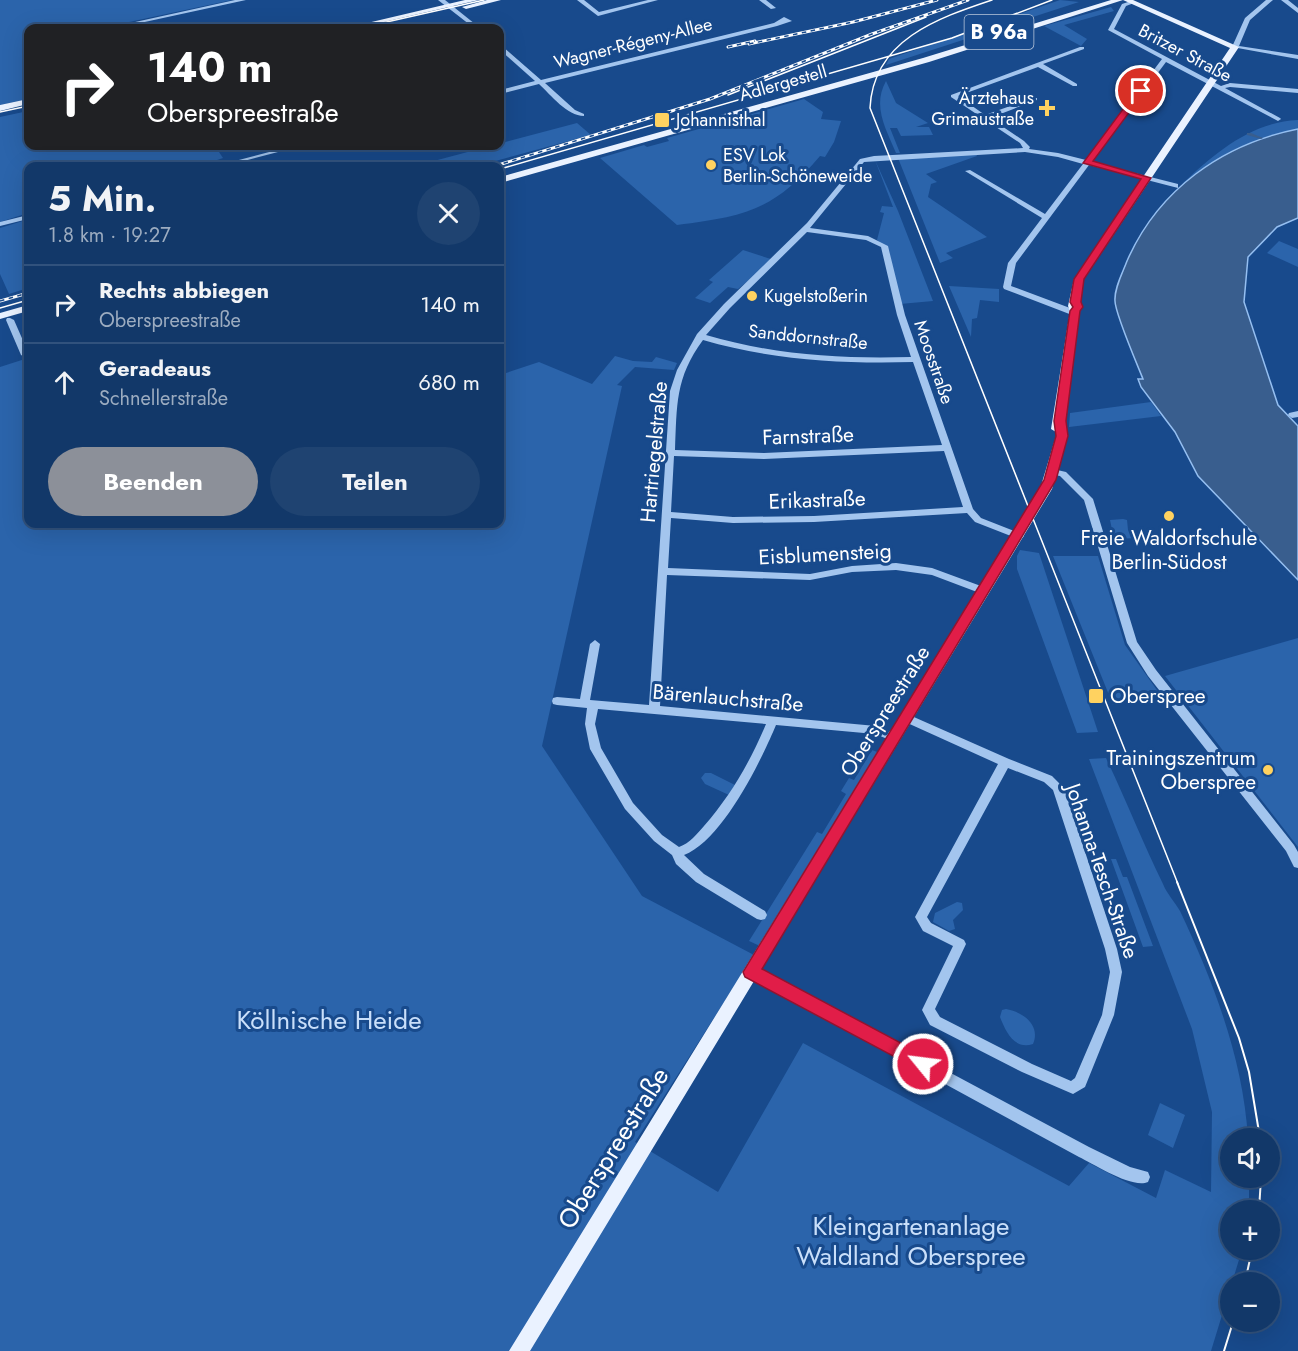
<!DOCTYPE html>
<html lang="de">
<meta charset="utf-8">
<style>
body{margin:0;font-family:Jost,sans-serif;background:#1f4371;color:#f1f3f6;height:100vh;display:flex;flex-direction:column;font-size:22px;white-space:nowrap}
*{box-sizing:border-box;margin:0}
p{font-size:20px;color:#9cacc0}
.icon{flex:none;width:33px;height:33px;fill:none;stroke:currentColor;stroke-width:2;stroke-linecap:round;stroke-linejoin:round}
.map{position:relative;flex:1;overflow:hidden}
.side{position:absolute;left:24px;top:162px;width:480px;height:366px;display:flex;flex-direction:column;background:#123869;border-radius:12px;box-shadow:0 6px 24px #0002,0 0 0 2px #31527d}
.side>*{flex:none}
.top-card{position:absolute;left:24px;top:24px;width:480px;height:126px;border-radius:12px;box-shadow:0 6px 24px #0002,0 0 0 2px #31527d;background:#202124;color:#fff;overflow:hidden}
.buttons{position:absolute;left:1220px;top:1128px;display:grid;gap:12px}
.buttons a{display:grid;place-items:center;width:60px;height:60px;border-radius:50%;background:#123869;box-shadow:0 6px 24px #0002,0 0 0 2px #31527d;font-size:30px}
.pin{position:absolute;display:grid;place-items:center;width:51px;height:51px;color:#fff;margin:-26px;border:3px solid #fff;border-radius:50%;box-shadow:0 2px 6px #0007}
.me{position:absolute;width:66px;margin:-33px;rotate:299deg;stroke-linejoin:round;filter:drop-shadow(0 0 4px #0008)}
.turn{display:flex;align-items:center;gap:21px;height:126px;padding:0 24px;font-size:27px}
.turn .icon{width:78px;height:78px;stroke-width:2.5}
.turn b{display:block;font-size:42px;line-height:51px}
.round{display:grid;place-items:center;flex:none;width:63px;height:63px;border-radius:32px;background:#1f4371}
.headline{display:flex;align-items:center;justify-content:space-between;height:102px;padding:0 24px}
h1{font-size:36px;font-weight:700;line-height:45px}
.button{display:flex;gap:12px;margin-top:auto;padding:12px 24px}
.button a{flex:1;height:69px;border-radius:36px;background:#8c9099;color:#fff;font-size:24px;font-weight:700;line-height:69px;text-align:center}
.button a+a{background:#1f4371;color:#f1f3f6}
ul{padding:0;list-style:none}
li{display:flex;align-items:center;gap:18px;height:78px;padding:0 24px;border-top:2px solid #31527d}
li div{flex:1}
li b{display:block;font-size:22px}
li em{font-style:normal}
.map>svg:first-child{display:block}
</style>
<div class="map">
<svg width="1298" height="1351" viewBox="0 0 1298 1351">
<rect width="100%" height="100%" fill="#184a8c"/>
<path fill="#2b64ab" d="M0 0H232L101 28H28V99L0 105Z
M1060 0 1079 2 886 65 889 59Z
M1111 7 1114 11 1064 25 1087 39 1081 46 1044 26Z
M886 81 896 103 928 123 916 127H929L933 135 901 136 897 128H890L900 153H896C886 129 872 106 886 81Z
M804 99 823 112 821 119 841 121 834 142 825 157 820 156C774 210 747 216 677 225L600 158 644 145 647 147 669 141 667 138Z
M28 111V146H155L160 152 187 146H235L219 152 223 158 199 166H28V213L0 222V117Z
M1298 120V129L1261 138 1229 152 1182 184C1215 153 1251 122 1298 120Z
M577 123 591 135 477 166H415Z
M976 154 977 156 926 174 937 182 931 184 928 197 987 237 946 253 953 258 940 263 898 158Z
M875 160 898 211 933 301 900 304 889 250 877 240 884 213 880 212 882 206 893 207Z
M26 220H28V288L9 294 0 274V228Z
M1279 241 1298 249V267L1267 253Z
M743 250 774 260 738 289 728 287 710 303 695 298 713 282 709 280Z
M949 286 999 289V302L980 300 977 318 972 319 971 337Z
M615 356 633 361 652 362 656 357 677 363 674 370 635 367 617 385 622 386 542 746 642 896 754 955 635 1142 718 1192 803 1043 1069 1186 1089 1163 1156 1198 1165 1170 1211 1192 1212 1112 1192 1029 1089 759 1106 758C1126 800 1143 843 1163 884 1167 894 1175 902 1180 911 1214 983 1243 1059 1248 1138H1230V1178H1249V1210H1230V1250H1242L1211 1351H0V367L28 358V524H500V375L539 362 592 384Z
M1151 402 1161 416 1069 427 1070 413Z
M1123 519 1127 520 1128 530 1138 534V538L1114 539 1110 520Z
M1020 550 1039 553 1098 732 1077 733 1017 569V556Z
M1053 556H1098L1125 645 1159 693 1113 705Z
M1298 638V847L1165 676Z
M872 750 880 753 760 946 749 941 817 832 822 834 846 794 841 791 849 778 854 780Z
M705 773H711L735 785 729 795 705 784 701 778Z
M1111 859H1116L1123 877H1127L1153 946 1143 947Z
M957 902 962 903 963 910 953 920 955 929 949 931 933 922 935 913Z
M1006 1009C1023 1012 1041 1025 1033 1044 1014 1050 1006 1032 1000 1017L1002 1010Z
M1160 1103 1185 1115 1173 1148 1148 1135Z"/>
<path fill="#395e8e" stroke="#95bff1" stroke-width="1.5" d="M1298 129V218L1277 227 1248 257 1244 302 1278 405 1298 426V580L1198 476 1175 432 1141 387 1138 379H1143C1137 364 1115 313 1115 301 1114 288 1123 272 1127 261 1158 190 1222 144 1298 129Z"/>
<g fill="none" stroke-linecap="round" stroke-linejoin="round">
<path fill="#395e8e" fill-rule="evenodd" d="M1247 133H1251L1263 138 1261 139 1247 135Z"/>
<path fill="#a3c5ee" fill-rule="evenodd" d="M235 0H246L117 28H108Z
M438 0H445L480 28H474Z
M577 0H584L599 12 648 0H658L598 16Z
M759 0H766L776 8 771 9Z
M1266 0H1273L1250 20 1239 46 1298 55V59L1232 47 1245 18Z
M1281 0H1288L1298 8V13Z
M1131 1 1134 3 1126 6 1114 29 1221 86 1230 83 1298 89V93L1230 87 1225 88 1280 118 1281 119 1278 121 1166 62 1091 162 1178 184V188L1089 165 1016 263 1011 286 1078 311V315H1072L1004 289 1003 287 1008 263 1042 218 965 171 970 170 1045 214 1083 164 1058 157 1025 152 864 162 810 228 868 236 888 246 905 315 973 509 981 518 1022 534 1024 536 1022 538H1016L975 522 967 513 814 522 733 523 671 518 668 568 810 574 852 566 896 563 932 568 989 589 990 591 985 595 932 575 896 570 852 572 810 580 667 575 660 706 876 726 899 735 900 738 899 741 895 742 875 734 776 725C761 761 722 841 684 855L704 874 765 911 767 915 765 919 761 920 757 919 696 882 676 864 672 855 654 841 625 809 590 749 585 724 587 708 557 705 553 704 552 701 553 698 557 697 580 699 590 644 595 640 600 644 590 700 649 705 670 391 677 370 697 334 724 304 807 223 860 159 874 156 1023 148 1020 143 951 97V95L1080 47H1084V49L1043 64 1077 84V86H1073L1038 67 958 96 985 115 1033 98H1037V100L990 118 1024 141 1030 147 1029 149 1058 153 1086 160 1162 59 1108 30 1122 4ZM807 232 866 240 881 247 897 315 911 357C842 359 774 355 706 335L730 308ZM703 340C772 360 842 364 913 362L942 445 764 453 675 450C677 405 675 378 703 340ZM944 451 963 507 814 516 733 517 671 512 674 456 764 459ZM598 709 766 724C750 762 731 795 704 826 697 834 690 843 679 847L662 835 633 803 601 748 595 724Z
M784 17 792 21 777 26 545 83 575 110 584 114V116C567 116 551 95 539 84L500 94V90L535 81 500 50V45L502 46 541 80 774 23Z
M292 146H301L225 166H216Z
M28 215V219L0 226V222Z
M7 318H10L14 320 28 352V357H25L21 355 6 320Z
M1298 411V417L1292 418 1288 415 1289 413Z
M1053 469 1066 472 1093 499 1137 642 1156 670 1294 845 1298 852V868L1294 867 1286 851 1148 676 1127 643 1084 500 1060 476 1050 474 1048 472 1050 470Z
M907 714 1009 759 1052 776 1064 788 1117 949 1122 972 1114 1015 1085 1087 1073 1094 1022 1072 930 1025 922 1010 953 946 923 931 915 917 998 764 903 721 902 718 903 715ZM1008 768 1044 782 1053 790 1105 949 1110 972 1102 1015 1075 1078 1071 1081 1032 1064 940 1017 935 1009 966 944 964 940 931 923 927 917Z
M751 966 1089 1147 1130 1167 1148 1172 1150 1177 1148 1182C1132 1189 1094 1164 1079 1157L747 976 745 972 747 968Z"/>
<path fill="#eaf2ff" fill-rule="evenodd" d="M465 0H479L358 28H346Z
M487 0H501L466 9 462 7Z
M1111 0H1123L929 62 500 183V177L923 58Z
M1123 0H1133L1239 47 1084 279 1079 302 1081 304 1064 419 1068 436 1052 489 530 1351H509L1040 489 1056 436V432L1051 429 1070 311 1068 306 1074 279 1230 48Z
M28 99V104L0 111V105Z
M28 305V311L0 319V313Z"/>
<path stroke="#fff" stroke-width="1.5" d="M992 0C938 18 873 40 870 108L1178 884
M360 28 484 0
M728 95 926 17
M0 112 28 106
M500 169 952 38 1052 0
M0 308 28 300"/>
<path stroke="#fff" stroke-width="2" d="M1177 882 1239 1038 1249 1072 1260 1138
M1259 1210 1261 1178
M1245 1282 1252 1250
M1224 1351 1233 1322"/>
<defs>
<path id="rail" d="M749 44 853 22 937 0
M728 47 755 41
M495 166 710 99 872 34 968 0
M0 301 28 293"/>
</defs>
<use href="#rail" stroke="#fff" stroke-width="3"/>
<use href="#rail" stroke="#184a8c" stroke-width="1.5" stroke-dasharray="4.5" stroke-linecap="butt"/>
</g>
<path fill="#e11d48" stroke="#92132f" stroke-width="1.5" d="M1138 89 1145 91 1093 161 1151 178 1084 279 1081 302 1083 307 1080 311 1066 421 1068 436 1056 480 762 969 929 1058 931 1064 929 1069 923 1072 745 977 743 972 1044 480 1056 436 1054 421 1070 311 1073 307 1070 302 1074 279 1141 179 1083 163Z"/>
<g fill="#ffd260" stroke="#184a8c" stroke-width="2">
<path d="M1044 99h6v6h6v6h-6v6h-6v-6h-6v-6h6z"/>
<rect x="654" y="112" width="16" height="16" rx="3"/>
<circle cx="711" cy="165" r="6"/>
<circle cx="752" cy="296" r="6"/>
<circle cx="1169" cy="516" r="6"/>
<rect x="1088" y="688" width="16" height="16" rx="3"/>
<circle cx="1268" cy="770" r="6"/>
</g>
<g text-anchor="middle" stroke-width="6" stroke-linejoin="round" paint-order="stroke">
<g font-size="18" fill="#fff" stroke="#184a8c">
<text transform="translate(633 43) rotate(-14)" y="6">Wagner-Régeny-Allee</text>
<text transform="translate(1185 53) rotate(28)" y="6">Britzer Straße</text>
<text transform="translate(783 83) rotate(-16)" y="6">Adlergestell</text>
<text transform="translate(808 337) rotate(6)" y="6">Sanddornstraße</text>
<text transform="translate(934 362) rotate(71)" y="6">Moosstraße</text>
</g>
<g font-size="18" fill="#fff" stroke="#184a8c" text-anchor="start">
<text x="1034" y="104" text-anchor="end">Ärztehaus<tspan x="1034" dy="21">Grimaustraße</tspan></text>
<text x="676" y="126">Johannisthal</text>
<text x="723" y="161">ESV Lok<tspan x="723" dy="21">Berlin-Schöneweide</tspan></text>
<text x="764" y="302">Kugelstoßerin</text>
</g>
<rect fill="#184a8c" stroke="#bac9dc" stroke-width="1.5" x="964.5" y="15" width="69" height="34" rx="4.5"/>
<g font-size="20" font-weight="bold" fill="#fff">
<text x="999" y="39">B 96a</text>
</g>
<g font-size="21" fill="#fff" stroke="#184a8c">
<text transform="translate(808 436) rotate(-2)" y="7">Farnstraße</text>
<text transform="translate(654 452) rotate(-85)" y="7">Hartriegelstraße</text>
<text transform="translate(817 500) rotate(-2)" y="7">Erikastraße</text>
<text transform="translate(825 554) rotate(-3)" y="7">Eisblumensteig</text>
<text transform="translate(728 698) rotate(5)" y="7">Bärenlauchstraße</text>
<text transform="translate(885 711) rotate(-58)" y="7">Oberspreestraße</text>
<text transform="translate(1102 871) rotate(71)" y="7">Johanna-Tesch-Straße</text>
</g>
<g font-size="21" fill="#fff" stroke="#184a8c">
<text x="1169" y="545">Freie Waldorfschule<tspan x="1169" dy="24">Berlin-Südost</tspan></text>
<text x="1110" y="703" text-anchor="start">Oberspree</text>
<text x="1256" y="765" text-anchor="end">Trainingszentrum<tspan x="1256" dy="24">Oberspree</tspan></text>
</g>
<g font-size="26" fill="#c9dffa" stroke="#184a8c">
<text x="329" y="1029">Köllnische Heide</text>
<text x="911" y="1235">Kleingartenanlage<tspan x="911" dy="30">Waldland Oberspree</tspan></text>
</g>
<g font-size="26" fill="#fff" stroke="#184a8c">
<text transform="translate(613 1148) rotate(-58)" y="9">Oberspreestraße</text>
</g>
</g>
</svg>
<div class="buttons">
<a><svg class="icon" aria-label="sound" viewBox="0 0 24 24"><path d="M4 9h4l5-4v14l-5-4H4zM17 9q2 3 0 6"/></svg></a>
<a>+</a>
<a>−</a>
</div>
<div class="pin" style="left:1141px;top:91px;background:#d93025"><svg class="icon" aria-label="arrive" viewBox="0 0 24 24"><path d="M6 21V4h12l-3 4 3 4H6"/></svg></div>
<svg class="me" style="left:923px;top:1064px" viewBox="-20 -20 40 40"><circle r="17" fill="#e11d48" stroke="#fff" stroke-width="3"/><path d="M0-11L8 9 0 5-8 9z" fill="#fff"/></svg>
<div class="top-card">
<div class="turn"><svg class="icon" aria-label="right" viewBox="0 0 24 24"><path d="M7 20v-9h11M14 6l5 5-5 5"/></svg><div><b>140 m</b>Oberspreestraße</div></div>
</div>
<section class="side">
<div class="headline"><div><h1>5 Min.</h1><p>1.8 km · 19:27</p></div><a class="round"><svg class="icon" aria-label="close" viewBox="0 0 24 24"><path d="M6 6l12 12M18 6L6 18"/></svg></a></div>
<ul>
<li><svg class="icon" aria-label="right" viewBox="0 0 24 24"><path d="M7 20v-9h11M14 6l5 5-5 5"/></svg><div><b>Rechts abbiegen</b><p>Oberspreestraße</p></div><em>140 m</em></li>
<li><svg class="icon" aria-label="ahead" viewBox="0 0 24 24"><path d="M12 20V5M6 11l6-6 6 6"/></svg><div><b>Geradeaus</b><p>Schnellerstraße</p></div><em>680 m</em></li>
</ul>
<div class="button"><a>Beenden</a><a>Teilen</a></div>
</section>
</div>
